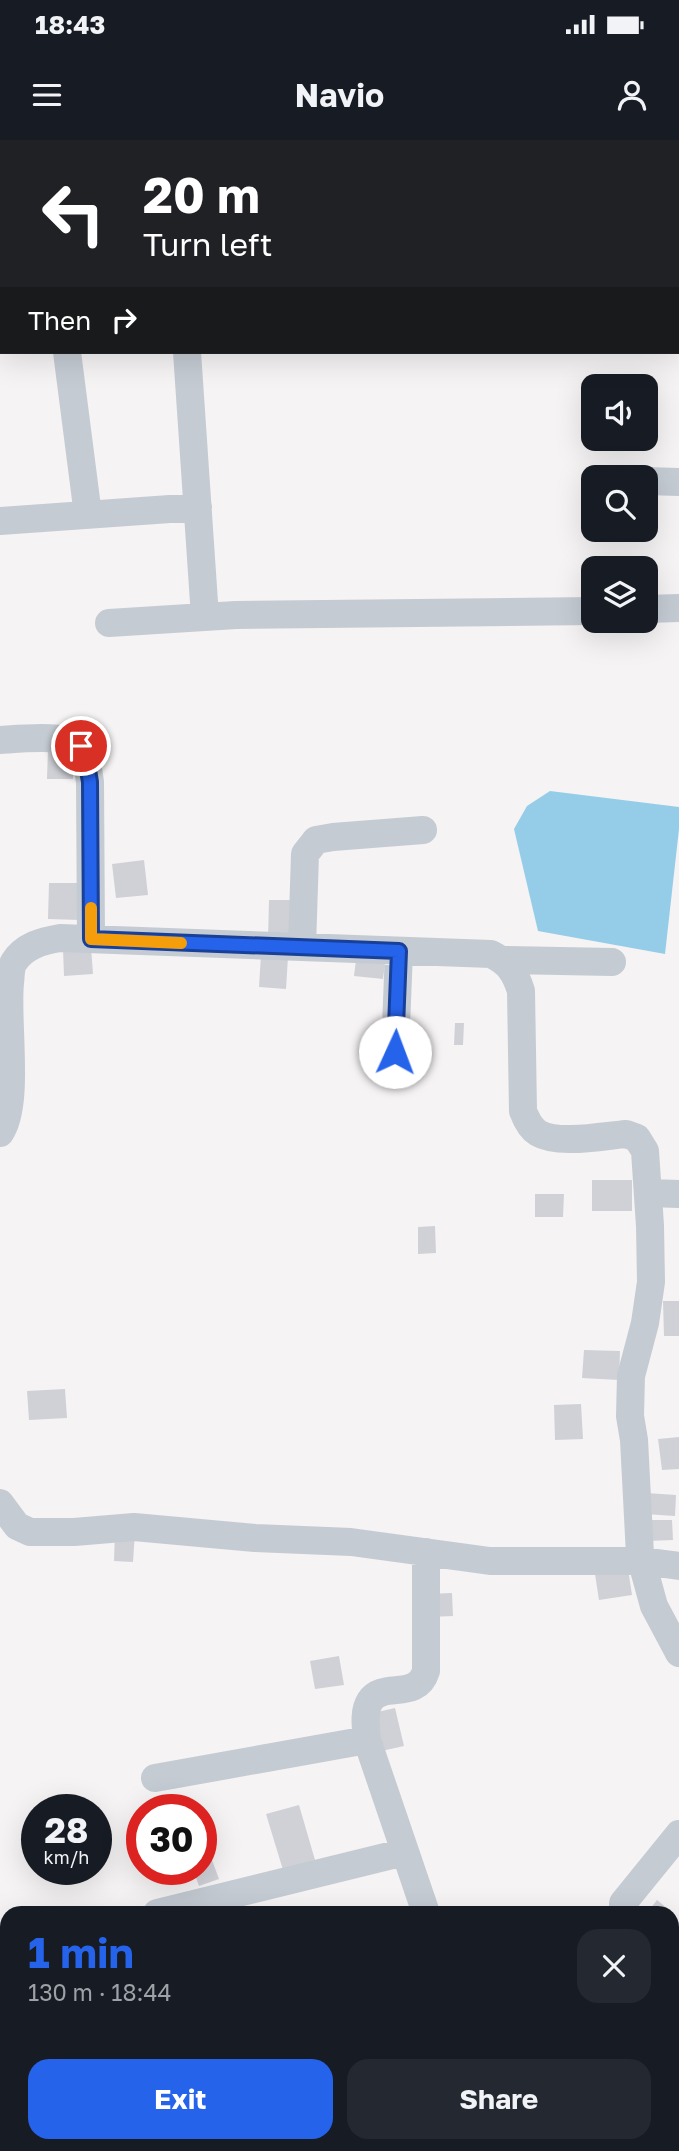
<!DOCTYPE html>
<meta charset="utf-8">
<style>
body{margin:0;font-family:"Golos Text",sans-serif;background:#242831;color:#f1f3f6;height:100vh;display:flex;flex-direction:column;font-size:26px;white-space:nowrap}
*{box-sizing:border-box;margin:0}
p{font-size:23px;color:#9ea1a6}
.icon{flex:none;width:38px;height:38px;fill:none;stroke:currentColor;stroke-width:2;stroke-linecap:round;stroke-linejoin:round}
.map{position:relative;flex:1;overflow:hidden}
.drawer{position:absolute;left:0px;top:1766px;width:679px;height:247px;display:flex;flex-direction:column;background:#171b24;border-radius:21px 21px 0 0;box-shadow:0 7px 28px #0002}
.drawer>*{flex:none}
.guide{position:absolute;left:0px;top:0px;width:679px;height:214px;box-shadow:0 7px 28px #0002;background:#202124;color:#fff;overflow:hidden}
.fabs{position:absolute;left:581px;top:234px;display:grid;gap:14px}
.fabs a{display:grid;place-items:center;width:77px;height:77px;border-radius:14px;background:#171b24;box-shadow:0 7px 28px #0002;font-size:35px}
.speed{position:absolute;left:21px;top:1654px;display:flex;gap:14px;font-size:35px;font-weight:700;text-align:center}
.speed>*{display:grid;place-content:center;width:91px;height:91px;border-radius:50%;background:#171b24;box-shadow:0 7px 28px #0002;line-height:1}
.speed small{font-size:18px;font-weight:400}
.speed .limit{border:10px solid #d22;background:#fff;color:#111}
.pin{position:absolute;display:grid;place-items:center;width:60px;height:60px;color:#fff;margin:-30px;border:4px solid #fff;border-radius:50%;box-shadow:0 2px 7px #0007}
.me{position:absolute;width:77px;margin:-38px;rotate:2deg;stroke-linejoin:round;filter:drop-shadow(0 0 5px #0008)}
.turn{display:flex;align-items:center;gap:24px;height:147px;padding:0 28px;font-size:32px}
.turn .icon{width:91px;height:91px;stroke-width:2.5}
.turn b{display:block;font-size:49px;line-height:60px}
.then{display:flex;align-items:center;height:66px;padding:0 28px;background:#0003;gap:14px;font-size:26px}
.round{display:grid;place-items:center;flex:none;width:74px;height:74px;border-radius:21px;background:#242831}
.overview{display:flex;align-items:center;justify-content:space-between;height:119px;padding:0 28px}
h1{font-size:42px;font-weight:700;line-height:52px;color:#2563eb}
.cta{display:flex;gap:14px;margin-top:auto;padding:14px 28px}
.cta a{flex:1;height:80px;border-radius:21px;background:#2563eb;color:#fff;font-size:28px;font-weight:700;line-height:80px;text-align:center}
.cta a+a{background:#242831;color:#f1f3f6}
.status{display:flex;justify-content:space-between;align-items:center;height:49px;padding:0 35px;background:#171b24;direction:ltr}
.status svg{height:19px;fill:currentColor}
header{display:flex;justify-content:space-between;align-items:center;height:91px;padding:0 28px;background:#171b24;font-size:32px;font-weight:700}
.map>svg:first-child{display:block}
</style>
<div class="status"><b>18:43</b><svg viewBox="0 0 49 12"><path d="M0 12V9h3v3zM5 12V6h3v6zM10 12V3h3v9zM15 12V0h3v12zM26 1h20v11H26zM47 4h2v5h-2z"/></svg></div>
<header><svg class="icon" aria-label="menu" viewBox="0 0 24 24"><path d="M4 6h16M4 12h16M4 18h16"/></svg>Navio<svg class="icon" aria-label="person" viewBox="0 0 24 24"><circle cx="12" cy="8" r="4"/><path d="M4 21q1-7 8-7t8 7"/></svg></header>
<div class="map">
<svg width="679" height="2011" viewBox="0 0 679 2011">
<rect width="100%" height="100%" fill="#f5f3f3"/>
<path fill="#95cde9" d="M550 651 679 667V689L665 814 538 791 514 689 527 666Z"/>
<path fill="#d0d1d7" d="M48 609H73V639H47Z
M144 720 148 755 116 758 112 724Z
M49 743H80V780L48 779Z
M269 760H295L294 801 268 800Z
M91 807 93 834 64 836 63 809Z
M261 815 288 817 286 849 259 847Z
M356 820 385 823 383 839 354 836Z
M455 883H464L463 905H454Z
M592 1040H632V1071H592Z
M535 1054H564L563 1077H535Z
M435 1086 436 1113 418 1114V1087Z
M663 1161H679V1196H664Z
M584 1210 620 1211 619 1240 582 1238Z
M65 1249 67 1278 29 1280 27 1251Z
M581 1264 583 1299 555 1300 554 1265Z
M679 1297V1329L662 1330 658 1299Z
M646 1353 676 1355 675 1376 645 1374Z
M647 1380H672L673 1400 647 1401Z
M115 1391 135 1392 133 1422 114 1421Z
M628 1429 632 1455 599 1460 595 1434Z
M452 1453 453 1476 429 1477 428 1454Z
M339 1516 344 1545 315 1549 310 1521Z
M395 1568 404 1606 377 1612 369 1574Z
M299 1665 315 1720 283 1730 266 1674Z
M212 1720 219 1739 199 1746 193 1729H201V1724Z
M657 1760 673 1773H647Z
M679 1896V1930L673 1933 672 1900Z
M466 2006H495V2011H467Z"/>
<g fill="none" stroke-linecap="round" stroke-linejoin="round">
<path stroke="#c5cbd3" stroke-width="28" d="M426 0V2
M252 2 253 0
M522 2V0
M677 169 679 170
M67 212 88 375
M187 212 205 477
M646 341 679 342
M0 381 198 367
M646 469 679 468
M109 483 236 475 593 471
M0 600C18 599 72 593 82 608 88 618 88 631 90 642L91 799
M302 807 305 714 316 700 333 697 423 690
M504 820 612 822
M395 912 399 811
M0 993C20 965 6 881 10 843 11 837 10 828 14 822 24 806 42 801 60 798L491 814C509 823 515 832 521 851L523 971C526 979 530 988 538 993 558 1005 603 996 626 994L637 998 645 1011 650 1086 651 1142 645 1183 631 1236 630 1276 634 1300 640 1415 654 1466 679 1513
M649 1053 679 1054
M0 1363 17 1386 30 1392H74L134 1387 255 1398 351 1402 490 1421H642L679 1426
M155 1638 367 1600
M157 1773 405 1712
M426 1773 367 1600C366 1588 363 1572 370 1561 383 1541 417 1561 426 1531V1412
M623 1773V1763L679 1694
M672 1827 679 1834
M0 1944 7 1942
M178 2006 180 2011
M591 2006 593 2011
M401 2011 414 2006"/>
</g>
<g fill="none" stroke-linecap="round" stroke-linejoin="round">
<defs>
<path id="route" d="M81 606 86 618 90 642 91 799 399 811 395 912"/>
</defs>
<use href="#route" stroke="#184099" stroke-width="18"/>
<use href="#route" stroke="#2563eb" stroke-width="12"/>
<path stroke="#f59e0b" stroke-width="12" d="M91 768V799L181 803"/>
</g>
</svg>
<div class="fabs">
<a><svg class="icon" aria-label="sound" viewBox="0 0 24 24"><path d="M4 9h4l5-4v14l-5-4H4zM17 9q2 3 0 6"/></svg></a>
<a><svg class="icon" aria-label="search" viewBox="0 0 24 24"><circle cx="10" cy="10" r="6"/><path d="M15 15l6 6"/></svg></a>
<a><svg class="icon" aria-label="layers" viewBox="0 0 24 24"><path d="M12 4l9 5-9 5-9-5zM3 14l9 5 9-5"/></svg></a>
</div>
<div class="speed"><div>28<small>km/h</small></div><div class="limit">30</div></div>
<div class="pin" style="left:81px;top:606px;background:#d93025"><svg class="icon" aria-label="arrive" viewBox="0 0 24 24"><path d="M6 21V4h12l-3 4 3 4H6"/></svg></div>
<svg class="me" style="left:395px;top:912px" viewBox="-20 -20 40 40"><circle r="19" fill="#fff"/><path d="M0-13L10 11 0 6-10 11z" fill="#2563eb"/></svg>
<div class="guide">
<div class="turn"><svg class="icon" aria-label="left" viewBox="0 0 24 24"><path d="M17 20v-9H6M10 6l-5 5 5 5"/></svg><div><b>20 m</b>Turn left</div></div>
<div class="then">Then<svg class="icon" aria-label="right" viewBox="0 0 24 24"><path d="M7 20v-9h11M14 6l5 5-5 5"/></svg></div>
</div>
<section class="drawer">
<div class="overview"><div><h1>1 min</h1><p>130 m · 18:44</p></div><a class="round"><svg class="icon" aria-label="close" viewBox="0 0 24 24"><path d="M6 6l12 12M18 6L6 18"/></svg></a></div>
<div class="cta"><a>Exit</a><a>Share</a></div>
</section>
</div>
